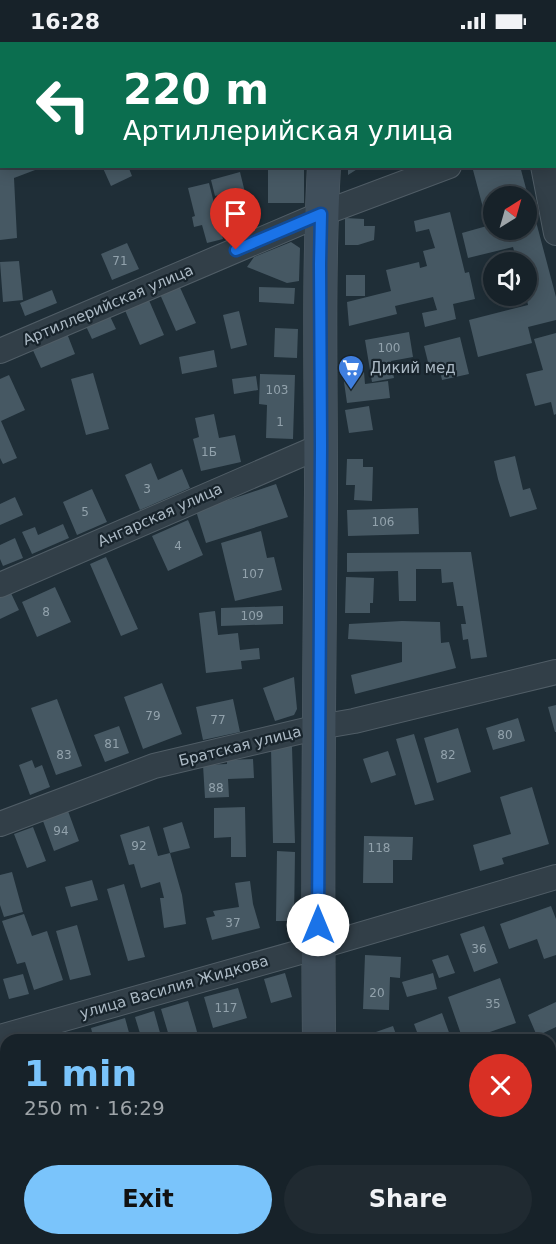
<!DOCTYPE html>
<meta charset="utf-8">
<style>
body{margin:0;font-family:"DejaVu Sans",sans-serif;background:#202a31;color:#f1f3f6;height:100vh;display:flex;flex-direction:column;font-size:22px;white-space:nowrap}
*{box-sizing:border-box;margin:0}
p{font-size:20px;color:#9ea4a8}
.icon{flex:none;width:33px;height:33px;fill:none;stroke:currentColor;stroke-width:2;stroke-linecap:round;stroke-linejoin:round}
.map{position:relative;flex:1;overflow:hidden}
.drawer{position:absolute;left:0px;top:992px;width:556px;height:212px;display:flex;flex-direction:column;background:#172229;border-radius:18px 18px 0 0;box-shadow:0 3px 15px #0003,0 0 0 2px #363f46}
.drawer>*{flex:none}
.banner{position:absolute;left:0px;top:0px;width:556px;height:126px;box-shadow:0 3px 15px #0003,0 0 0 2px #363f46;background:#0b6e4f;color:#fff;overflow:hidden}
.needle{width:39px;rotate:37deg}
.tools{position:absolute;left:483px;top:144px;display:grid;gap:12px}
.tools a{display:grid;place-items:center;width:54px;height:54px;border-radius:50%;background:#172229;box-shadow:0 3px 15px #0003,0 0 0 2px #363f46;font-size:30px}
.pin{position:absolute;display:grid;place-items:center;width:51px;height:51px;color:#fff;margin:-62px -26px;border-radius:50% 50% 50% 0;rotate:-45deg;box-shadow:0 0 6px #0007}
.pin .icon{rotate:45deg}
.me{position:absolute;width:66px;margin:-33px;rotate:0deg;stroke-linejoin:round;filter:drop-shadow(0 0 4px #0008)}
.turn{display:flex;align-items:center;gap:21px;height:126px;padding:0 24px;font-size:27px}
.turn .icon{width:78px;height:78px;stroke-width:2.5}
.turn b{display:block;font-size:42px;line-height:51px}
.round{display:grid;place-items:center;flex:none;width:63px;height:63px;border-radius:32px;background:#202a31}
.head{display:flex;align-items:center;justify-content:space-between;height:102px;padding:0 24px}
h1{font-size:36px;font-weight:600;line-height:45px;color:#7ac4fb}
.button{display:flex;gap:12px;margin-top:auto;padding:12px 24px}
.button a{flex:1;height:69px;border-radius:36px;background:#7ac4fb;color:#111;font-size:24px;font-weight:600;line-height:69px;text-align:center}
.button a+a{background:#202a31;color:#f1f3f6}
.status{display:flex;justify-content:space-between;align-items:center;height:42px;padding:0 30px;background:#172229;direction:ltr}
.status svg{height:16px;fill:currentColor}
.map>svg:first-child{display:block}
</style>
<div class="status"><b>16:28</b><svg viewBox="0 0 49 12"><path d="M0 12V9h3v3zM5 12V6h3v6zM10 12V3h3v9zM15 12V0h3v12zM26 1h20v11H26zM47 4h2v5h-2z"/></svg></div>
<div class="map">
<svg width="556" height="1202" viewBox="0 0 556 1202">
<rect width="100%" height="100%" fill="#1f2e37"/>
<path fill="#465863" d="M0 124 43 125 14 136 17 196 0 198Z
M102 124H128L132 134 111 144Z
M268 124H304V161H268Z
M348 124H362L348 133Z
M483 124H520L528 154H494V176L486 177 473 128Z
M240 130 250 171 237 174V171L231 172 225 151 215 154 211 138Z
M209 141 223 197 207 201 202 183 194 185 192 175 195 174 188 146Z
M450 170 465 231 469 230 475 257 453 262 456 277 425 285 422 271 437 268 433 255 395 264 397 272 349 284 347 260 391 249 386 228 419 220 420 226 427 224 423 209 435 206 429 187 416 190 414 179Z
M534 172 556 255V278L528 285 532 301 478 315 469 278 528 263 526 254V220H517L513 205 468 216 462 191 494 182V188H526V174Z
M345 176 364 177V184H375L374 198 358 203H345Z
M291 200 300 206 299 239 287 241 247 225 254 215Z
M127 201 139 227 112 238 101 212Z
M19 219 23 258 3 260 0 220Z
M346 233H365V254H346Z
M178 241 196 281 176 289 159 250Z
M259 245 295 246 294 262 259 260Z
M52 248 57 261 25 274 20 261Z
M148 256 164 293 140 303 124 266Z
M107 268 116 287 92 297 83 278Z
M239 269 247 303 231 307 223 273Z
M275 286 298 287 297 316 274 315Z
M66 289 75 312 41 326 31 304Z
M409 290 413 315 391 319 394 336 372 340 365 298Z
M556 291V372L554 373 551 360 535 364 526 332 543 328 534 297Z
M460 295 469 332 442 338 440 329 431 332 424 304Z
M214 308 217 325 182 332 179 315Z
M364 330 365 342 388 339 390 356 347 361 343 333Z
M93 331 109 387 86 393 71 337Z
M260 332 295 333 293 397 266 396 267 363 259 362Z
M9 333 25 368 1 379 17 416 3 422 0 416V337Z
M256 334 258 348 234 352 232 337Z
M369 364 373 388 349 391 345 368Z
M214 372 219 396 235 393 241 420 201 429 193 397 199 395 195 376Z
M515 414 523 448 530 446 537 467 510 475 498 437 494 419Z
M347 417H363V425H373L372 459 354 458 355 443H346Z
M151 421 158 438 182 427 190 446 140 468 125 433Z
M276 442 288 475 206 501 196 469Z
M92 447 107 480 77 493 63 460Z
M15 455 23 473 0 483V462Z
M418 466 419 492 348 494 347 468Z
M188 478 203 513 168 529 152 494Z
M63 482 69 496 32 512 22 490 35 485 38 493Z
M261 489 267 516 274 515 282 548 235 559 221 501Z
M15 496 23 516 3 524 0 517V503Z
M471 510 487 615 471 617 468 597 463 598 461 582H466L463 564H457L453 540 442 541 441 527H416V559H399L398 529 347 530V511Z
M106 515 138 587 121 594 90 522Z
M346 535 374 536 373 561H370V571H345Z
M55 545 71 580 37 595 22 560Z
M10 549 19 568 0 577V553Z
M283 564V582L221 584V566Z
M215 569 218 593 238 591 240 608 259 606 260 617 241 619 242 627 206 631 199 571Z
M402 579 440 580 441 601 449 600 456 626 355 652 351 633 402 620V600L348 597 349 582Z
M294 635 297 667 294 673 275 679 263 646Z
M162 641 182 692 143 707 124 655Z
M57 657 82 724 56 733 31 666Z
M233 657 240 690 203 698 196 665Z
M556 663V690H555L548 665Z
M518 676 525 699 493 708 486 686Z
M119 684 129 711 105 720 94 693Z
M458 686 471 730 437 741 424 696Z
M414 692 434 758 415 763 396 697Z
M271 705H292L295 801H273Z
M388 709 396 733 371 741 363 717Z
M253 717 254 736 228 737 229 755 205 756 203 723 227 722V718Z
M32 718 35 726 42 723 50 745 30 753 19 723Z
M532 745 549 802 502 816 504 822 480 829 473 803 511 792 500 755Z
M245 765 246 815H231V795L214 796V766Z
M68 769 79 799 54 809 43 779Z
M182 780 190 806 170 811 182 853 186 882 164 886 160 856H164L160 840 141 846 134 822 129 823 120 793 149 784 158 814 170 811 163 786Z
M33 785 46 819 27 826 14 792Z
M364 794 413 795 412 818H393V841H363Z
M277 809 295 810 294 879H276Z
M12 830 23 870 4 875 0 863V833Z
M92 838 98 858 71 865 65 845Z
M250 839 253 862 260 886 212 898 206 876 215 874 213 869 239 865 235 841Z
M124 842 145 915 128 919 107 847Z
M551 864 556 877V913L544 917 537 897 509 907 500 882Z
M24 872 32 894 47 889 63 938 34 948 25 920 17 922 2 879Z
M77 883 91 933 70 938 56 889Z
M484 884 498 921 474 930 460 892Z
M365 913 401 915 400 936 390 935 389 968 363 967Z
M448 913 455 931 439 936 432 918Z
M285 931 292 955 271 961 264 937Z
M433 931 437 947 407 955 402 940Z
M23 932 29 952 9 957 3 937Z
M500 936 516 981 487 991 490 998H463L448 955Z
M238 946 247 976 213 986 204 955Z
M188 959 196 986 199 998H180L178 991 169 994 161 967Z
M556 960V985L537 994 528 973Z
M154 969 162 998H142L135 975Z
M442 971 451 996 456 994 457 998H420L414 982Z
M125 976 131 998H94L91 986Z
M393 984 398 998H356V997Z
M233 992 234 998H215V997Z
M0 1020 6 1037V1094L0 1077Z
M556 1109V1139L550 1125V1111Z
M267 1197H276L278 1202H254Z
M369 1197H393V1202H369Z"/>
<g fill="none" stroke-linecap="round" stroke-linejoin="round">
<defs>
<path id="street" d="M235 2 238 0
M555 83H556
M0 107H2
M543 124 556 191
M0 309 321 172 449 124
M0 543 321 404
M0 782 154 724 319 685 354 679 556 630
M0 995 318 905 556 835
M550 1053 556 1051"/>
<path id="secondary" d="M331 2V0
M319 998C317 815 319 633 321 450 321 341 318 233 324 124
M321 1197V1202
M121 1202 135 1197"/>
</defs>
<use href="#street" stroke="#505d66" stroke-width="26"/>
<use href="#secondary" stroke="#505d66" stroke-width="34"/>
<use href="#street" stroke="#323f48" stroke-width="24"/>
<use href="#secondary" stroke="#404f5b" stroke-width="33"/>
</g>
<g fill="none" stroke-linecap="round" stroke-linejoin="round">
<defs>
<path id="route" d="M236 208 321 172 320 222 321 404 318 883"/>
</defs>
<use href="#route" stroke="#114b97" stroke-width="15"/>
<use href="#route" stroke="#1a73e8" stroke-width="10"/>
</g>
<defs>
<symbol id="supermarket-pin" viewBox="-11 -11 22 30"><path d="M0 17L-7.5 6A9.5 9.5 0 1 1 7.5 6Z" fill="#3f7fe0" stroke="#18242c"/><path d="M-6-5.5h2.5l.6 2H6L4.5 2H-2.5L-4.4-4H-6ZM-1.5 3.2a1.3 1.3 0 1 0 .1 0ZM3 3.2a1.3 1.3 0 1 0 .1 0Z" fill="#fff"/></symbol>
</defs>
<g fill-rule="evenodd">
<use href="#supermarket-pin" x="336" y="311" width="30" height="40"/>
</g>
<g text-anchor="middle" stroke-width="4.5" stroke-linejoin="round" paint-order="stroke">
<g font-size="12" fill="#92a2ac">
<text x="120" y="223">71</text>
<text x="389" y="310">100</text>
<text x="277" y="352">103</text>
<text x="280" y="384">1</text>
<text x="209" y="414">1Б</text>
<text x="147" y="451">3</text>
<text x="85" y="474">5</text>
<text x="383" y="484">106</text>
<text x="178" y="508">4</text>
<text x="253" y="536">107</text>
<text x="46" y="574">8</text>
<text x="252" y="578">109</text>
<text x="153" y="678">79</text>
<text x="218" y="682">77</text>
<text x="505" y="697">80</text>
<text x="112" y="706">81</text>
<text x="64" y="717">83</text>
<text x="448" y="717">82</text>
<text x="216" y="750">88</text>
<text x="61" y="793">94</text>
<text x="139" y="808">92</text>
<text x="379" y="810">118</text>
<text x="233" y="885">37</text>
<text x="479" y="911">36</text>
<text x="377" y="955">20</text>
<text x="493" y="966">35</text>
<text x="226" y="970">117</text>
</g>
<g font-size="15" fill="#acbac5" stroke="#18242c">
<text transform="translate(108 263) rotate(-23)" y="5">Артиллерийская улица</text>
<text transform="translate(160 473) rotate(-24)" y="5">Ангарская улица</text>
<text transform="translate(240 704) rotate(-14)" y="5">Братская улица</text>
<text transform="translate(174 945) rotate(-16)" y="5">улица Василия Жидкова</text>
</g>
<g font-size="15" fill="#acbac5" stroke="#18242c" text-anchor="start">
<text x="370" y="331">Дикий мед</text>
</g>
</g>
</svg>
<div class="tools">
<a><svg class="needle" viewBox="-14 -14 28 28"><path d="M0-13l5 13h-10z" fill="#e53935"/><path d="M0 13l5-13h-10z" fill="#9ea4a8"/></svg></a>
<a><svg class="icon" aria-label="sound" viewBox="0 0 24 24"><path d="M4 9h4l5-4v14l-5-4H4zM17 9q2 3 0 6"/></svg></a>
</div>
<div class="pin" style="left:236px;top:208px;background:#d93025"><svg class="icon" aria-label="arrive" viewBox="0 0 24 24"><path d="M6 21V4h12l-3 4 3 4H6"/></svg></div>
<svg class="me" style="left:318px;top:883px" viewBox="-20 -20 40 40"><circle r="19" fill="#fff"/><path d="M0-13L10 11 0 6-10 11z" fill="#1a73e8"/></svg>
<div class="banner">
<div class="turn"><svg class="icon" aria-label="left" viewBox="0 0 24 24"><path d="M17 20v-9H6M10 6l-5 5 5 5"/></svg><div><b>220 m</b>Артиллерийская улица</div></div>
</div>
<section class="drawer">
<div class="head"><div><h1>1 min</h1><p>250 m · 16:29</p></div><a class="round" style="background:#d93025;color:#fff"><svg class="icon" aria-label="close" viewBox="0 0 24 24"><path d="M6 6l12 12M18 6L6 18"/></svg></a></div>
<div class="button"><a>Exit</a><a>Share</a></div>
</section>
</div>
